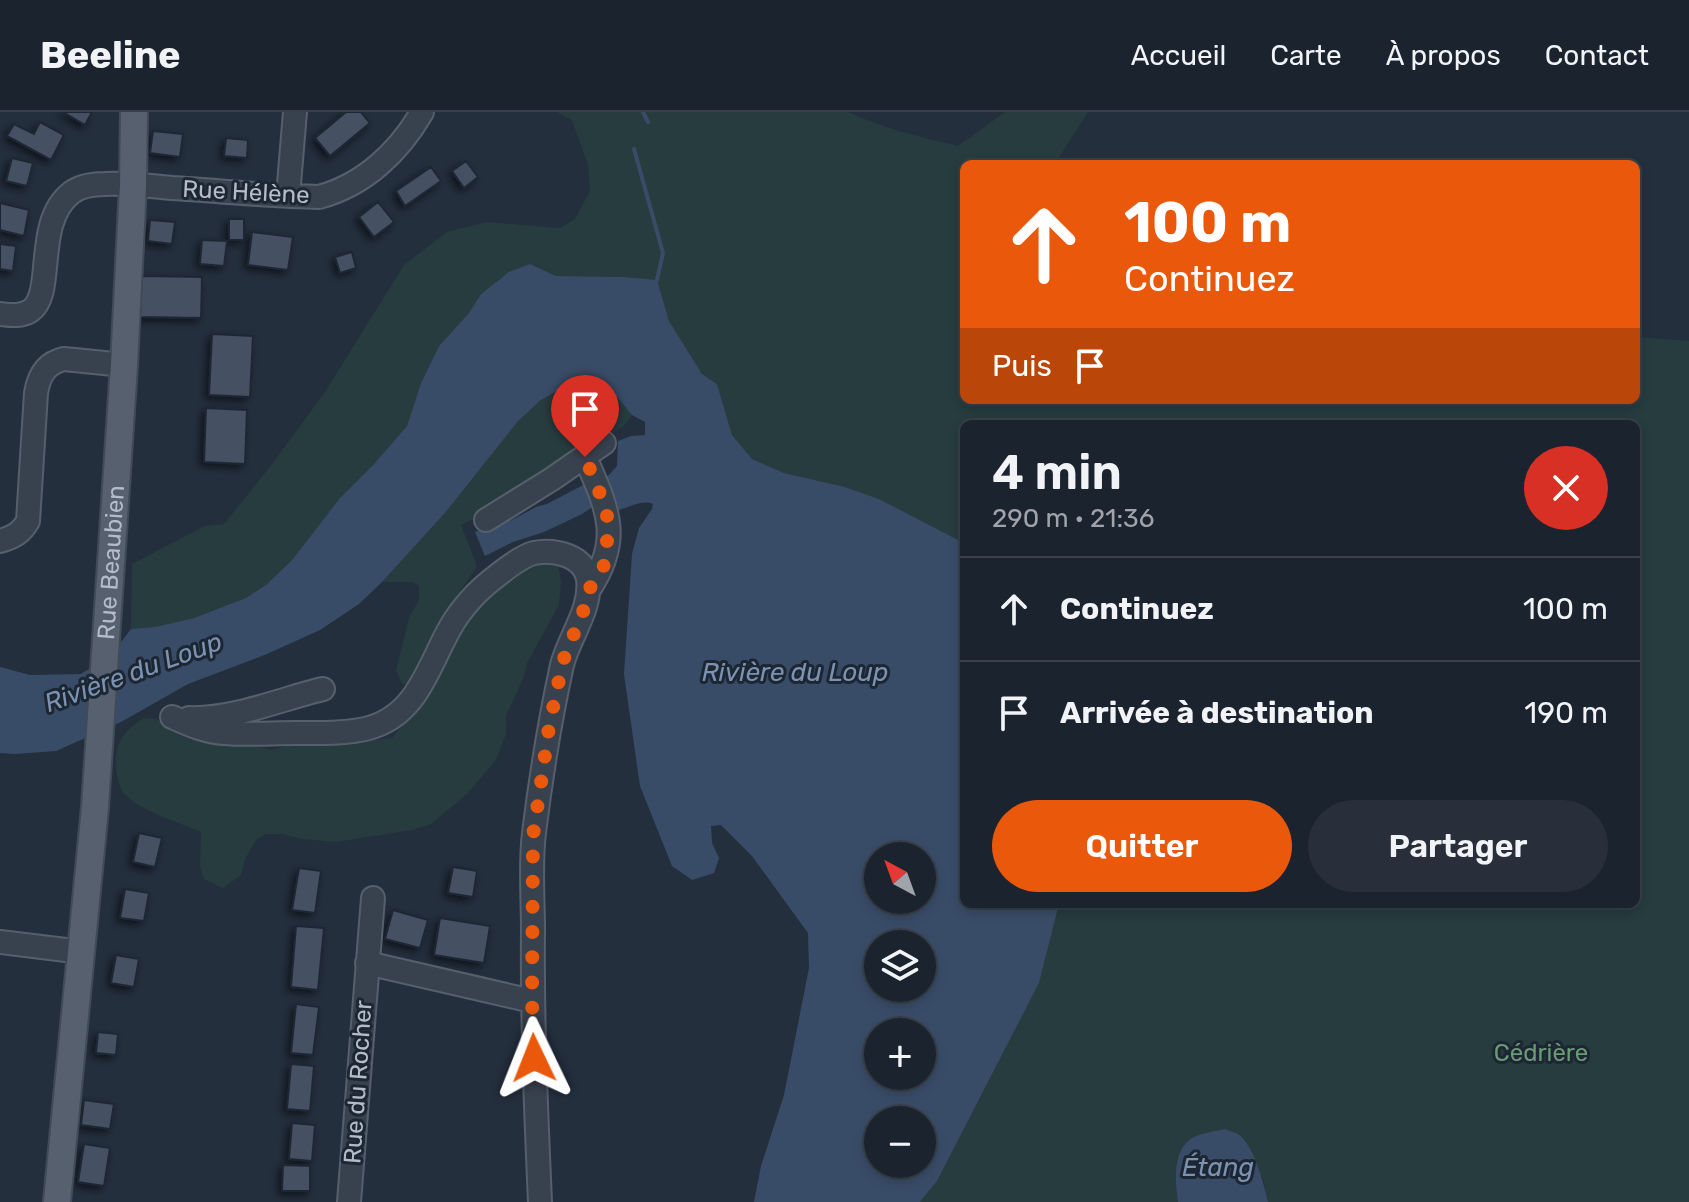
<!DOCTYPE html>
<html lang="fr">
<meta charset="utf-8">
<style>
body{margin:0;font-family:Rubik,sans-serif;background:#282f3a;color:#f1f3f6;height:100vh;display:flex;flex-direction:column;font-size:30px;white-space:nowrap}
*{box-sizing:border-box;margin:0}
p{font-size:26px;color:#a0a4aa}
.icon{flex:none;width:44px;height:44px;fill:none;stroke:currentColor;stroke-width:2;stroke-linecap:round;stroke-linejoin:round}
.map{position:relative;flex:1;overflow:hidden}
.details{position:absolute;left:960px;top:308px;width:680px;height:488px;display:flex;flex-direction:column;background:#1b232e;border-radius:12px;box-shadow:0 4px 12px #0003,0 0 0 2px #39404a}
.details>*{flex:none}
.top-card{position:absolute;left:960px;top:48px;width:680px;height:244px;border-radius:12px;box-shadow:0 4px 12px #0003,0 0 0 2px #39404a;background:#ea580c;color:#fff;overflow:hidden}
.needle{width:52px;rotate:319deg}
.controls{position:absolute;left:864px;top:730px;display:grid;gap:16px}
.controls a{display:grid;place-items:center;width:72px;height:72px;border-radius:50%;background:#1b232e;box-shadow:0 4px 12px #0003,0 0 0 2px #39404a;font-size:40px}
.pin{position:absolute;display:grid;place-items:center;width:68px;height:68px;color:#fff;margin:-82px -34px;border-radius:50% 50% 50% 0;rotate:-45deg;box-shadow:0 0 8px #0007}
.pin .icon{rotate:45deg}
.me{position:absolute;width:88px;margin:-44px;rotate:358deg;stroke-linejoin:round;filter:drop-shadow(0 0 6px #0008)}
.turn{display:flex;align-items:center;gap:28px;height:168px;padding:0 32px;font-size:36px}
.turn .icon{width:104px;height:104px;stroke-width:2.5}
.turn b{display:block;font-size:56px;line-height:68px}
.then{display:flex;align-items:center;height:76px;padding:0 32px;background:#0003;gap:16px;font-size:30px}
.round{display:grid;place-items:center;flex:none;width:84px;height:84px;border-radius:42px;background:#282f3a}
.overview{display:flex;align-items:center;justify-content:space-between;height:136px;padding:0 32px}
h1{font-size:48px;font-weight:600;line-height:60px}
.action{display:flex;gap:16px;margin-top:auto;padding:16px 32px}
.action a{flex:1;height:92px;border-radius:48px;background:#ea580c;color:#fff;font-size:32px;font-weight:600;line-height:92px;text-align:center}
.action a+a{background:#282f3a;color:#f1f3f6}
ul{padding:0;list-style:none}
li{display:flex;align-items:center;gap:24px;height:104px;padding:0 32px;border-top:2px solid #39404a}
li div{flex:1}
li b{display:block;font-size:30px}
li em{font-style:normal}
header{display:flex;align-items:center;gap:48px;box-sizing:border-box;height:112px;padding:0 40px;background:#1b232e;border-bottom:2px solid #39404a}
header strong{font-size:38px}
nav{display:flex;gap:44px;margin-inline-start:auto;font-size:28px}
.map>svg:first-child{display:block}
</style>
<header>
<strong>Beeline</strong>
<nav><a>Accueil</a><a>Carte</a><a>À propos</a><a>Contact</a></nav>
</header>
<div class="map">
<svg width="1689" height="1090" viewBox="0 0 1689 1090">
<defs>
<filter id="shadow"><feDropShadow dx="-3.5" dy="3.5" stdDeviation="4" flood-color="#0009"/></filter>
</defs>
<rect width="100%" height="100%" fill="#242f3e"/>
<path fill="#263c3f" d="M557 0H848C883 16 920 25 958 34L1005 0H1088L1055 52H964V288H1636V225L1689 229V1090H1268L1263 1067 1246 1031 1225 1017 1192 1026 1176 1076 1178 1090H920L937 1069 1039 871 1059 792H1636V312H964V431L879 387 845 375 784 361 752 347 732 323 717 272 702 262 669 209 657 168 624 165 556 164 530 152 481 182 469 201 439 234 421 271 407 314 374 352 340 386 292 448 267 472 246 486 194 506 155 515 131 517 132 452 205 414 224 412 269 356 325 280 404 153 447 120 487 110 560 116 575 107 590 79 588 53 572 8Z
M582 265C608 271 615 283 632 303L624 314 614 320H602L588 328 556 356 480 404 461 413 476 451V456L448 496 410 576 401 570 396 558 409 506 419 488V474L413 470H382L445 401 517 309 541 288Z
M542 447 558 451 561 470 559 493 527 551 523 567 506 604V622L496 648 467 682 431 712 412 718 336 730 302 727 283 722H265L256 728 245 747 241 763 223 776 204 767 200 755 201 720C179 710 139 699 124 681 116 671 116 656 116 645 117 627 129 615 144 606L156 607 165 612 272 638 304 629 329 627 364 629 392 626 427 582 469 505 498 474 524 456Z"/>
<path fill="#394c67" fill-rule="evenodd" d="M530 152 556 164 624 165 657 168 669 209 702 262 717 272 732 323 752 347 784 361 845 375 879 387 964 431V792H1059L1039 871 937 1069 920 1090H754L761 1054 784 983 809 856 808 821 752 744 721 713 711 714 712 731 719 746 714 761 692 768 672 754 640 674 624 562 632 442 639 416 652 397 653 392C643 387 627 396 616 399L600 390 582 402 544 420 513 430 485 444 475 420 486 415 512 408 536 395 547 392 585 372 609 363 617 354 618 329 631 324 645 323V310L632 303 617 285 599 269 582 265 541 288 518 309 445 401 382 470 359 492 320 518 267 542 188 572 121 610 56 639 15 642 0 641V555L30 563 81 562 111 543 131 517 155 515 194 506 246 486 267 472 292 448 340 386 374 352 407 314 421 271 439 234 469 201 481 182 509 160ZM878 744H922V788H878ZM878 832H922V876H878ZM878 920H922V964H878ZM878 1008H922V1052H878Z
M1225 1017C1229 1019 1234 1020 1238 1022 1254 1033 1264 1072 1268 1090H1178C1175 1070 1172 1036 1194 1025 1203 1021 1215 1019 1225 1017Z"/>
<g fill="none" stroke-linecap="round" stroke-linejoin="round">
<path stroke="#394c67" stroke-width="4" d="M643 0 648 10
M634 37 663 141 657 168"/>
</g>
<path fill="#455162" stroke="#1f2835" stroke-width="2" filter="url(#shadow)" d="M63 0H92L85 13Z
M346 0H361L370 11 330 44 315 26Z
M40 10 64 23 51 48 7 24 14 12 34 22Z
M153 19 183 22 180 45 150 41Z
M226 26 248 28 247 46 224 44Z
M12 46 33 51 27 74 6 69Z
M466 49 478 65 464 76 452 59Z
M431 55 441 69 405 94 396 79Z
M378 90 394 110 374 125 359 105Z
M0 91 29 98 24 124 0 118Z
M229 107H244V128H229Z
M150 108 175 110 172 132 148 129Z
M252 120 293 125 288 158 248 153Z
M202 128 227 129 224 154 200 152Z
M0 132 16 134 13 159 0 157Z
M352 140 356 156 340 161 335 145Z
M141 164 202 165 201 206 140 205Z
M212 222 253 224 250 285 209 283Z
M206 296 247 298 245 352 204 350Z
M139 721 162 726 155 755 133 750Z
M453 755 477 759 473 785 448 781Z
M299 756 321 759 315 801 292 798Z
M125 777 149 781 144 809 120 806Z
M393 798 428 808 420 836 385 827Z
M440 806 490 814 484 851 434 843Z
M296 814 324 816 318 878 291 875Z
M116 843 139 847 134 875 111 871Z
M296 892 319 895 313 943 291 941Z
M98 920 118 922 116 943 96 941Z
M291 952 314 954 310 999 287 997Z
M84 988 114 992 110 1017 81 1013Z
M292 1011 315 1013 312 1049 289 1047Z
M84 1032 110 1036 104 1074 78 1070Z
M283 1053 310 1054V1079H282Z"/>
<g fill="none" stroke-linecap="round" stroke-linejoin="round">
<defs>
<path id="minor" d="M288 84 295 0
M0 202C10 203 20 205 30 199 56 182 33 111 71 81 80 74 93 72 105 72 127 71 150 74 172 76 221 79 270 84 319 85 364 73 399 40 422 0
M585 345C608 398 623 427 588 479
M486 408 552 367 604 331
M0 429C14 425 21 421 28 409L36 281C39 263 46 251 64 247L124 253
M172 605C188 612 205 620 224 621 247 623 272 621 296 621 319 621 346 622 369 616 417 603 428 555 450 516 462 495 479 477 498 463 508 455 522 444 534 441 554 437 584 443 588 467 592 497 569 525 562 553 550 608 541 664 534 721 530 752 533 786 533 817 532 908 536 999 540 1090
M189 606C232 608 281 587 323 577
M0 830 82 840
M367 851 532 889
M349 1090 373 786"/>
<g id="major">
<path id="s1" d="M57 1090 95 695 124 253 133 73 134 0"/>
</g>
</defs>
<use href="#minor" stroke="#565f6c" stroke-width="26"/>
<use href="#major" stroke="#414a57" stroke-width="30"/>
<use href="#minor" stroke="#38414e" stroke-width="22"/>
<use href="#major" stroke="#56606e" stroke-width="26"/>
</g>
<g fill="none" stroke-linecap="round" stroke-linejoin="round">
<path stroke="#ea580c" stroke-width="14" stroke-dasharray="0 25.2" d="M534 946 532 889 533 724 542 664 549 615 563 549 586 492 588 479 603 456 607 442V399L585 345"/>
</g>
<g text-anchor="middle" stroke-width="6" stroke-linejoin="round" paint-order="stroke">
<g font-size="24" fill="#b4bcc9" stroke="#1d2633">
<text transform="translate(246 80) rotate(3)" y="8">Rue Hélène</text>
<text dy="8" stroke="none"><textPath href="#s1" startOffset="642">Rue Beaubien</textPath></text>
<text transform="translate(358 970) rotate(-86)" y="8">Rue du Rocher</text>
</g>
<g font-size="24" fill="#6b9a76" stroke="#1d2633">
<text x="1541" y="949">Cédrière</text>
</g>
<g font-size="26" font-style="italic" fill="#7c92b1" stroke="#1d2633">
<text transform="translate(133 560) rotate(-20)" y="9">Rivière du Loup</text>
<text x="795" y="569">Rivière du Loup</text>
<text x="1218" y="1064">Étang</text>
</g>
</g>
</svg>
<div class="controls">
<a><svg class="needle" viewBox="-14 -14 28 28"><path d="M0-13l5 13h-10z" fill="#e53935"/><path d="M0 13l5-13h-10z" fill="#a0a4aa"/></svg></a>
<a><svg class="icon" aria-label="layers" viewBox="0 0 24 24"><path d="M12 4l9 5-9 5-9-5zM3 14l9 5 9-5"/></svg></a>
<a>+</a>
<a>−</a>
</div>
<div class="pin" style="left:585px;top:345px;background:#d93025"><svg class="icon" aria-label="arrive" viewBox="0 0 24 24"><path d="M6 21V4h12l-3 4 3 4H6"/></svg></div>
<svg class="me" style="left:534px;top:946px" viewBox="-20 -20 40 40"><path d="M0-17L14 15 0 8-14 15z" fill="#ea580c" stroke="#fff" stroke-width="4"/></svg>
<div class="top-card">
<div class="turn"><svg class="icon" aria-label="ahead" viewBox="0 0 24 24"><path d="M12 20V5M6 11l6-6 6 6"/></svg><div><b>100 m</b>Continuez</div></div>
<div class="then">Puis<svg class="icon" aria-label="arrive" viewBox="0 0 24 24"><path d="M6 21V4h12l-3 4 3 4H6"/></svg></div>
</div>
<section class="details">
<div class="overview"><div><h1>4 min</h1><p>290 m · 21:36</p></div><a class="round" style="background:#d93025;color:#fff"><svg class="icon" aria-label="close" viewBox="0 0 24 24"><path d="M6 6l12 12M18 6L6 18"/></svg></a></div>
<ul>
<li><svg class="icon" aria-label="ahead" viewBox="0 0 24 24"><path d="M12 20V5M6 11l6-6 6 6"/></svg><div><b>Continuez</b></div><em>100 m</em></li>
<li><svg class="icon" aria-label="arrive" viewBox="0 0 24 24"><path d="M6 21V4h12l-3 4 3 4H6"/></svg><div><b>Arrivée à destination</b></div><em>190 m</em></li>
</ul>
<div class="action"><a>Quitter</a><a>Partager</a></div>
</section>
</div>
